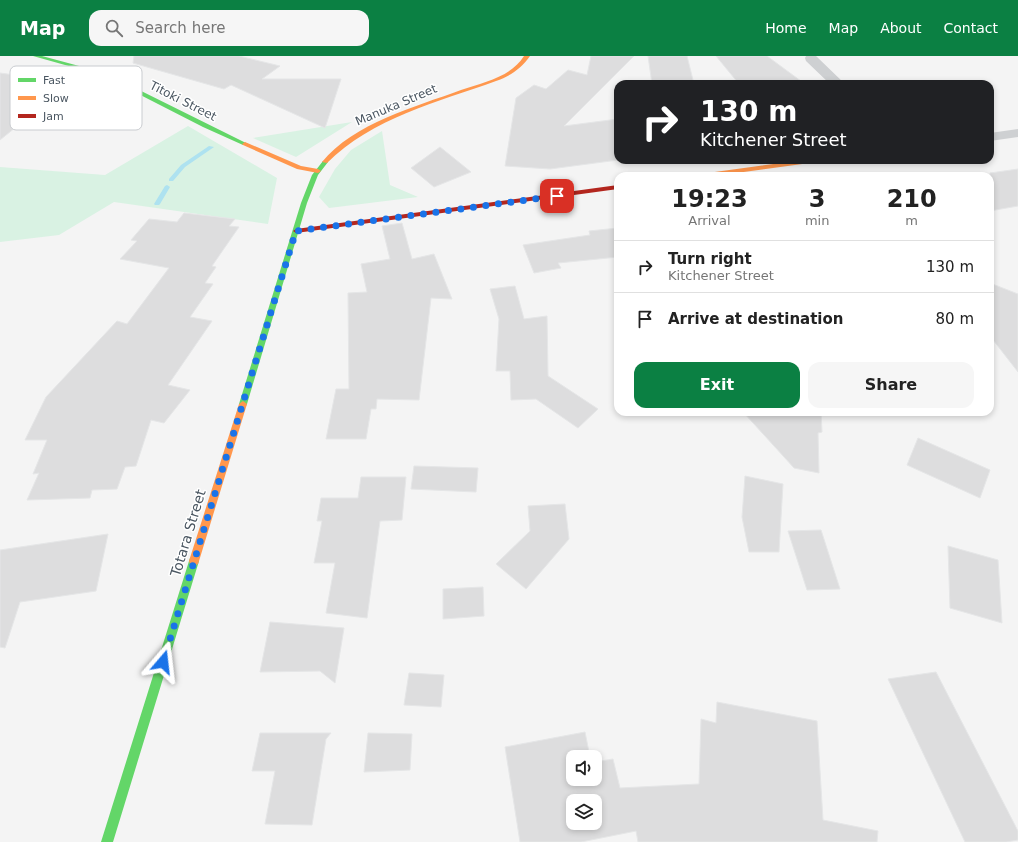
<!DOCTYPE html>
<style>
body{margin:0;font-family:"DejaVu Sans",sans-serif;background:#f6f6f6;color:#222;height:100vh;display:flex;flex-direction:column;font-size:15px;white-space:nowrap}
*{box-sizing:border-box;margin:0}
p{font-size:13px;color:#767676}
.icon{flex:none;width:22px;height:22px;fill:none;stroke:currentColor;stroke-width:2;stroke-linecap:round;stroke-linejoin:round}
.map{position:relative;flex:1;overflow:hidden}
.details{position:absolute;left:614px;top:116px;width:380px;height:244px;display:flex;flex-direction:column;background:#fff;border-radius:12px;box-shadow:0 2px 6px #0003}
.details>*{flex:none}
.top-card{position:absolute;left:614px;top:24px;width:380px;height:84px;border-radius:12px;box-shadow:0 2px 6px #0003;background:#202124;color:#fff;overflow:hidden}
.controls{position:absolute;left:566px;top:694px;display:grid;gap:8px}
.controls a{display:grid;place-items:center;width:36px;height:36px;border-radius:8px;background:#fff;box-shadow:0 2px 6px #0003;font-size:20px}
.pin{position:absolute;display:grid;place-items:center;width:34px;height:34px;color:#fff;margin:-17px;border-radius:8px;box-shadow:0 2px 6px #0006}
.me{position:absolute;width:44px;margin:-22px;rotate:17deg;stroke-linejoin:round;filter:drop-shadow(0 0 3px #0008)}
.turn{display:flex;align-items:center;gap:14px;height:84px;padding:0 20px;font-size:18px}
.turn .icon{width:52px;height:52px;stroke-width:2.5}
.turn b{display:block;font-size:28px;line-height:34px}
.eta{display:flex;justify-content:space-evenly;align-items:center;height:68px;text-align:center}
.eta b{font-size:24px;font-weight:600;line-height:28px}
.button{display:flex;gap:8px;margin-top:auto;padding:8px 20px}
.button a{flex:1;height:46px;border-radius:12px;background:#0b8043;color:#fff;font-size:16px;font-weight:600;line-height:46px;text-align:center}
.button a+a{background:#f6f6f6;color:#222}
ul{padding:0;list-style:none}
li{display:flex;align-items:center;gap:12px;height:52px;padding:0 20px;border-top:1px solid #e0e0e0}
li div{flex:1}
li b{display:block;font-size:15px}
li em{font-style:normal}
header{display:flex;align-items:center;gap:24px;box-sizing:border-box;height:56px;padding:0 20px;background:#0b8043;color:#fff}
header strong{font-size:19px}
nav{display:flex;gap:22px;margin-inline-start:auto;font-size:14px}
.search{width:280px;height:36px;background:#f6f6f6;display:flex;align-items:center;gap:10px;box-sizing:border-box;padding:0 14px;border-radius:12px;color:#767676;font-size:15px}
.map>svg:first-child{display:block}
</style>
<header>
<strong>Map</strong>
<div class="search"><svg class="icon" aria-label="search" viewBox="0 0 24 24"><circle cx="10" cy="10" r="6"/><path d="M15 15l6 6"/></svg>Search here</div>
<nav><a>Home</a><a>Map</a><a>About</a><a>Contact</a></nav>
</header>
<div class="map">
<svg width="1018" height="786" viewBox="0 0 1018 786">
<rect width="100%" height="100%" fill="#f4f4f4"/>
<path fill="#d9f2e3" d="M352 66 296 101 253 82Z
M188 70 277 122 268 168 114 146 59 179 0 186V111L105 119Z
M382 75 390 129 418 141 329 152 319 141 335 113 351 94Z"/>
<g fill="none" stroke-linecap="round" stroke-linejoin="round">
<path fill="#aee2f0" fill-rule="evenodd" d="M209 90 214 91 185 111 173 125H169V123L181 109Z
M167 129 170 131 160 148 159 149H155L154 148 165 130Z"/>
</g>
<path fill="#ddddde" stroke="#e5e6e7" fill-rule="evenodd" d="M134 0H239L280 10 262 23H341L325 72 231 29 224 33 133 7Z
M591 0H634L564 70 618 63V104L550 113 505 110 516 42 534 29 546 33 568 14 587 19Z
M648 0H687L694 28H652Z
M716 0H767L805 28H739Z
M0 17 53 24 21 49 46 52 22 71H16L0 84Z
M440 91 471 116 434 131 411 112Z
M1018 113V150L990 155V117Z
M184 157 235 163 229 170 239 171 212 210 216 211 205 227 213 228 190 261 212 265 168 329 190 334 164 367 151 364 136 410 125 411 117 433 92 434 90 442 27 444 39 417 33 418 47 384H25L46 341 117 265 127 268 169 212 120 203 137 185 131 184 149 163 177 166Z
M402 167 412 203 434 198 452 243 431 242 419 344 377 343 376 353H371L366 383H326L336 333H349L348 237 367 236 361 208 390 203 382 170Z
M618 172V201L558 207 561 212 534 217 523 189 590 179 589 175Z
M990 227 1018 238V316L990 280Z
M515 230 524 263 547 260 548 320 598 353 578 372 536 343 511 344 510 315H496L499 263 490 233Z
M743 356H821L822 376 818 377 819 417 794 412Z
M918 382 990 414 980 442 907 409Z
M414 410 478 412 476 436 411 433Z
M745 420 783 428 779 496H749L742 461Z
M361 421H406L402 464 380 465 367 562 326 557 335 507H314L322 465H317L321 442H358Z
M565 448 569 483 526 533 496 508 530 475 528 450Z
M821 474 840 533 807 534 788 475Z
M108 478 96 535 20 546 5 592 0 591V494Z
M948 490 998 504 1002 567 950 552Z
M483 531 484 560 443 563V533Z
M270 566 344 572 335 627 320 615 260 616Z
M936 616 1018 775V784L1006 786H965L888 623Z
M409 617 444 619 441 651 404 649Z
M717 646 817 665 823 764 878 775 877 786H638L636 775 581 786H520L505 691 585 676 590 701H573V723H595V706L613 703 620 732 699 728 701 663 716 667ZM573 745H595V767H573Z
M260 677H331L326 683 312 769 265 768 275 715H252Z
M368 677 412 678 410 714 364 716Z"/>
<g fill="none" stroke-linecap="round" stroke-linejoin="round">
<path fill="#ced0d2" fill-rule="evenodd" d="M806 0H816L845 28H830L806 5 805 2Z
M1018 73V81L990 85V77Z"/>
<path fill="#63d668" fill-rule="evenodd" d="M33 0H42L94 14 117 23 248 88 243 89 203 71 113 25 90 16Z
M323 105 328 106 318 119 307 147 247 348 246 350H240L239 348 301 147 312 119Z
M194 500 198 502 199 505 113 786H101L189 505 190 502Z"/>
<path fill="#ff974d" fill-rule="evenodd" d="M524 0H530C521 13 510 20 496 25 438 46 372 62 327 107L322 106C354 67 415 51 461 34 484 26 511 21 524 0Z
M245 86 301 110 318 113 321 115 318 117 297 113 243 89 242 88Z
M803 104H820L817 106 714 120H697L700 118Z
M243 345 247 348 199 505 198 508 194 510 190 508 189 505 239 348Z"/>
<path fill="#b3261e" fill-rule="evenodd" d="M618 129V133L296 177 293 175 296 173Z"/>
</g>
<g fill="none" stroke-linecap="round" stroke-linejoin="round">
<path stroke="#1a73e8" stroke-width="7" stroke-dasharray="0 12.6" d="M163 606 296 175 557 140"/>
</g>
<g text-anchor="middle" stroke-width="3" stroke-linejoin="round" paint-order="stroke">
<g font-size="12" fill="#4a5661" stroke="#fff">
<text transform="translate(183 45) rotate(27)" y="4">Titoki Street</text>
<text transform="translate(396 49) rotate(-23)" y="4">Manuka Street</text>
</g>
<g font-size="14" fill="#4a5661" stroke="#fff">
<text transform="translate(188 477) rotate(-73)" y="5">Totara Street</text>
</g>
</g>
<rect x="10" y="10" width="132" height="64" rx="6" fill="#fff" stroke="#c9ccd0" stroke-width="1"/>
<rect x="18" y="22" width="18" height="4" fill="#63d668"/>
<rect x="18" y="40" width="18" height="4" fill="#ff974d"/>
<rect x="18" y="58" width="18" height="4" fill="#b3261e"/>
<g font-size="11" fill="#4a5661">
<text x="43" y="28">Fast</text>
<text x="43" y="46">Slow</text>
<text x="43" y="64">Jam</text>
</g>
</svg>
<div class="controls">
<a><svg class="icon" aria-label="sound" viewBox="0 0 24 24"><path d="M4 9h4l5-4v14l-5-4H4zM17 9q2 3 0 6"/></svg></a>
<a><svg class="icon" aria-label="layers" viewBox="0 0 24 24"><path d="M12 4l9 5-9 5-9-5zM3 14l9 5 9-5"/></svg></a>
</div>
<div class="pin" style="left:557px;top:140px;background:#d93025"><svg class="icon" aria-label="arrive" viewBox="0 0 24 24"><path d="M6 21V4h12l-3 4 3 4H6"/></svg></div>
<svg class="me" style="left:163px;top:606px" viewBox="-20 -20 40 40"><path d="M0-17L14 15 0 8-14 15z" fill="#1a73e8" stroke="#fff" stroke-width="4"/></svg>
<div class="top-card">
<div class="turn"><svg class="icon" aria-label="right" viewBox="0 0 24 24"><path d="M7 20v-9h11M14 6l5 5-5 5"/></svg><div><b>130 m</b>Kitchener Street</div></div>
</div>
<section class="details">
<div class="eta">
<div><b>19:23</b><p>Arrival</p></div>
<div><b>3</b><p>min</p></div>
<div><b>210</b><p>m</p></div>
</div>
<ul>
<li><svg class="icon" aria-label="right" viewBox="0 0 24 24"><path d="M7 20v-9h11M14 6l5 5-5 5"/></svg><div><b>Turn right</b><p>Kitchener Street</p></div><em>130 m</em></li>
<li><svg class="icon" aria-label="arrive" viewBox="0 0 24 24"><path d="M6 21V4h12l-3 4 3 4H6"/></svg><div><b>Arrive at destination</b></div><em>80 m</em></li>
</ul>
<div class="button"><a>Exit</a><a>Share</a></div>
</section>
</div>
